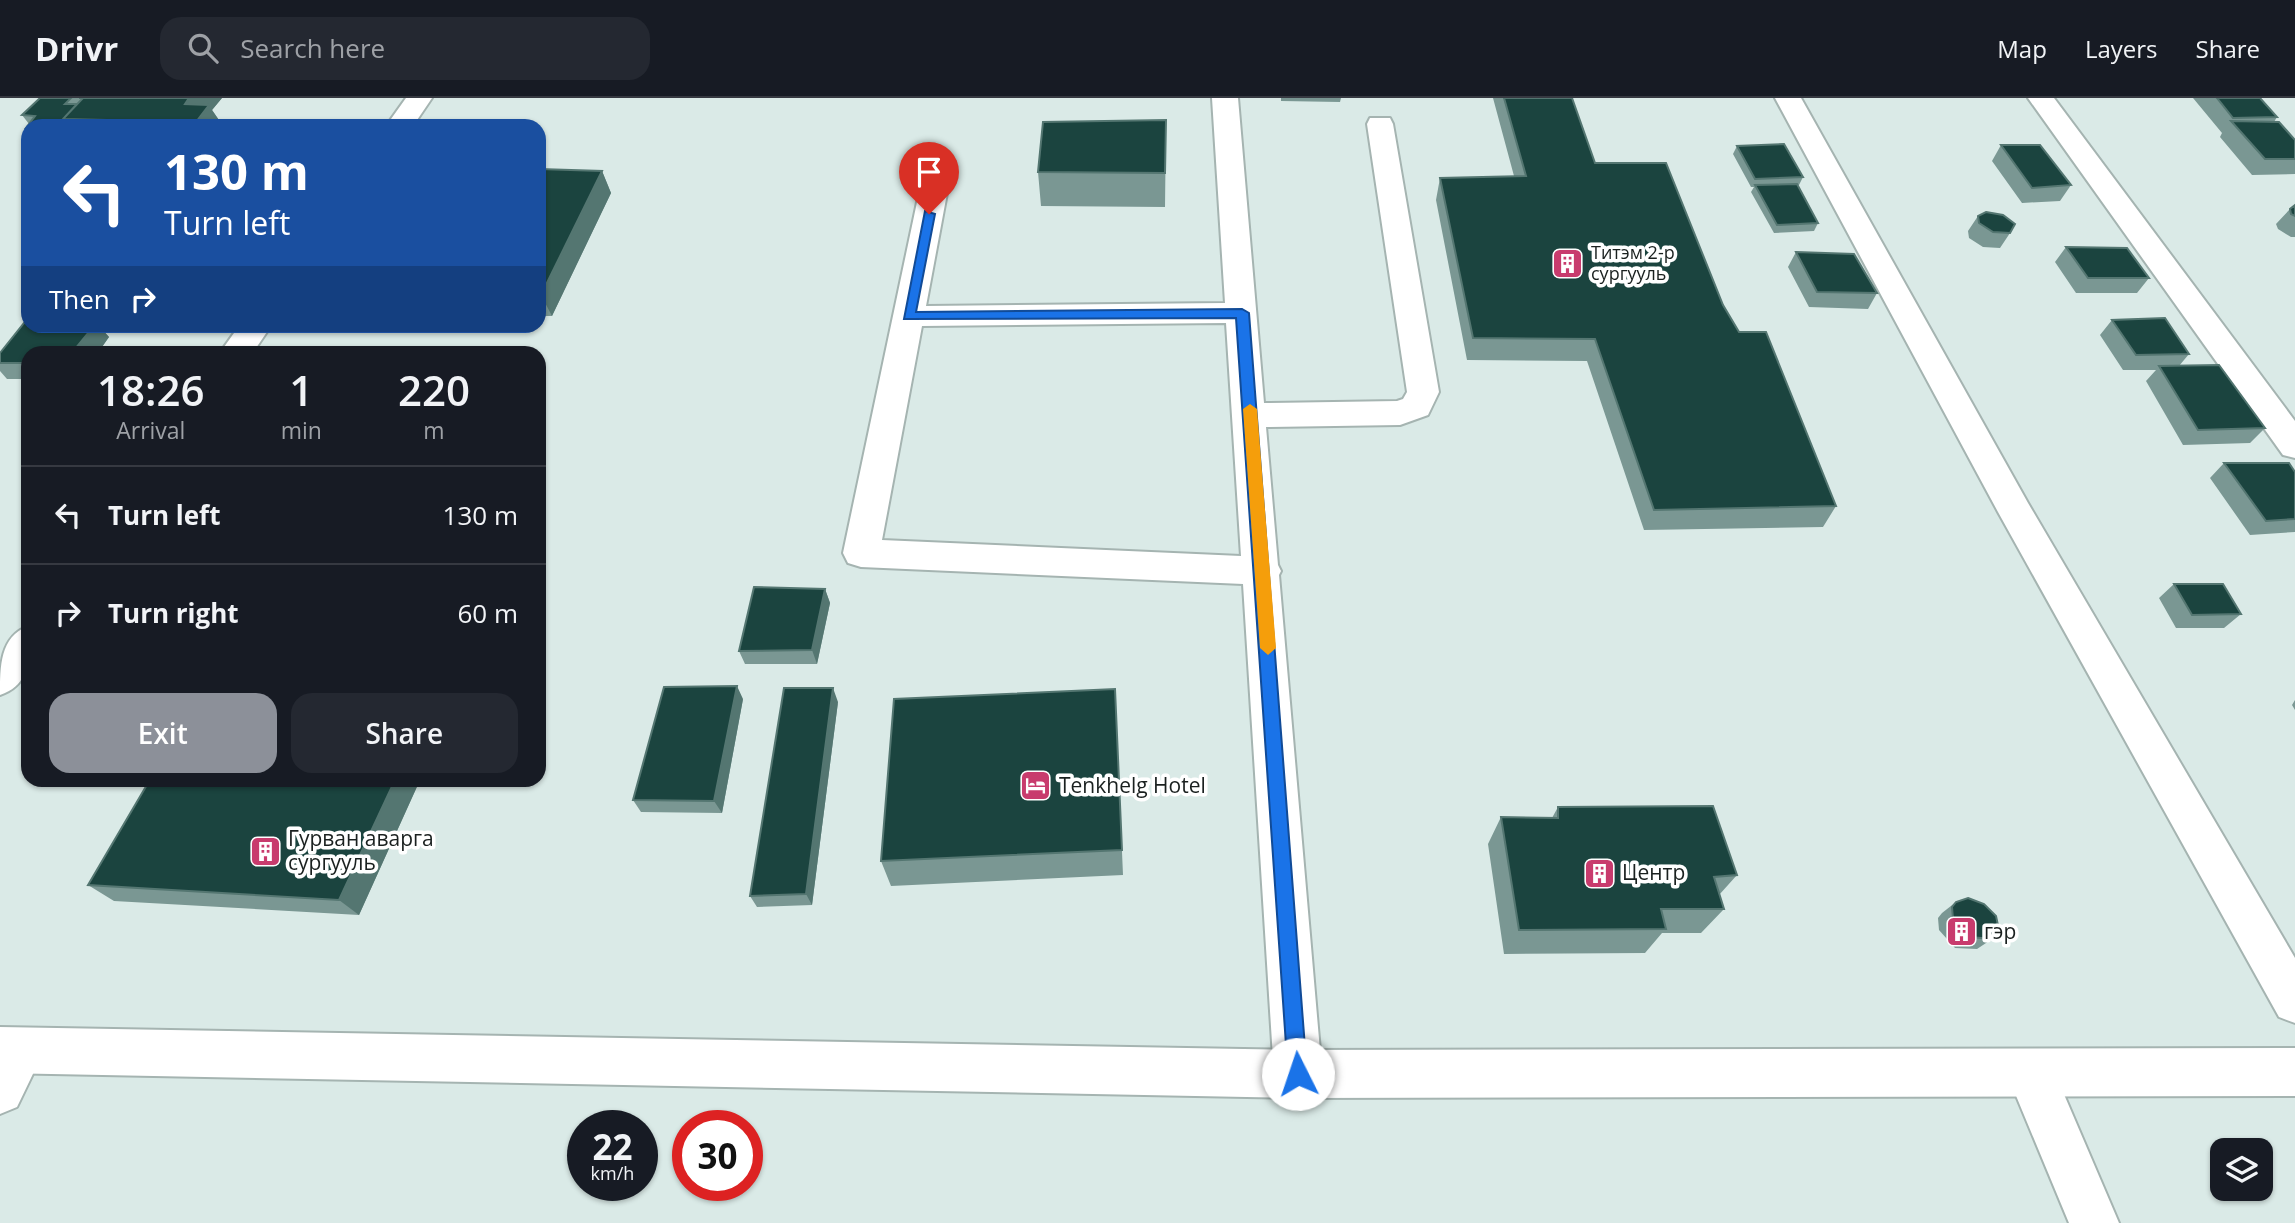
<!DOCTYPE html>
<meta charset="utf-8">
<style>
body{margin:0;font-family:"Open Sans",sans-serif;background:#242831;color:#f1f3f6;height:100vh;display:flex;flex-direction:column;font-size:26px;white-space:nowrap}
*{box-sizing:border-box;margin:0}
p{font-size:23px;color:#9ea1a6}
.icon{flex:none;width:38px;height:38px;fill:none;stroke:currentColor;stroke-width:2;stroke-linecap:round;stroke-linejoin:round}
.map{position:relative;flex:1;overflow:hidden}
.sheet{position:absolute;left:21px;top:248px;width:525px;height:441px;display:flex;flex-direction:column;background:#171b24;border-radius:21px;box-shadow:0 2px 5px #0004}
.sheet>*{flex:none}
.guide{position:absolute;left:21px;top:21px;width:525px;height:214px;border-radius:21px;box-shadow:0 2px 5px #0004;background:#1a4fa0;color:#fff;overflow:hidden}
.buttons{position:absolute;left:2210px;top:1040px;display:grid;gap:14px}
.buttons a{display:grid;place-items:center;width:63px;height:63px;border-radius:14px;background:#171b24;box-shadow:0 2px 5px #0004;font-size:35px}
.speed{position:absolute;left:567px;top:1012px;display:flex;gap:14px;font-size:35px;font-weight:700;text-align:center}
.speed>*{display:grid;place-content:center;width:91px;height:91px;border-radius:50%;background:#171b24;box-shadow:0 2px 5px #0004;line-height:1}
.speed small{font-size:18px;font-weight:400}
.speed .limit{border:10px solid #d22;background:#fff;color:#111}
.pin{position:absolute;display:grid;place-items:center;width:60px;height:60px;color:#fff;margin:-72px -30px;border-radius:50% 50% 50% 0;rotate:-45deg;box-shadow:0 0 7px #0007}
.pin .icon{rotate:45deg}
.me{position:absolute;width:77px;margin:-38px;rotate:356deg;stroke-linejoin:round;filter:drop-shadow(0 0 5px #0008)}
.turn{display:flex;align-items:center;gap:24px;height:147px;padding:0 28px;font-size:32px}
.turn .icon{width:91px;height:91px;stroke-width:2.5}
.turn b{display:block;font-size:49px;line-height:60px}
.then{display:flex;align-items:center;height:66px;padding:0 28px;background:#0003;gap:14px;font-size:26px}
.eta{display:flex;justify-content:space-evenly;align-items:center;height:119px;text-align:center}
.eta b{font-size:42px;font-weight:600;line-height:49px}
.action{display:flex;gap:14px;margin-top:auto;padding:14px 28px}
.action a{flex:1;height:80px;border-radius:21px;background:#8c9099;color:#fff;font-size:28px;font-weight:600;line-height:80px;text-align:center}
.action a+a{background:#242831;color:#f1f3f6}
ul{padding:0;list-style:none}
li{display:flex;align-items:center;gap:21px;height:98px;padding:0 28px;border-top:2px solid #363941}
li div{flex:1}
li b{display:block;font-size:26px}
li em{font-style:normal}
header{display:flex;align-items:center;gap:42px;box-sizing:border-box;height:98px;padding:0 35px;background:#171b24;border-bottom:2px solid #363941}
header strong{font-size:33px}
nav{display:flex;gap:38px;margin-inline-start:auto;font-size:24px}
.search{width:490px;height:63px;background:#242831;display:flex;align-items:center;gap:18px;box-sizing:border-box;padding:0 24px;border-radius:21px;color:#9ea1a6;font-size:26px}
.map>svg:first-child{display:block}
</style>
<header>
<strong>Drivr</strong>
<div class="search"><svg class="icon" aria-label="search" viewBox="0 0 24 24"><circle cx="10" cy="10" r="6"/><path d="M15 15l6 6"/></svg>Search here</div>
<nav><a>Map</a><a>Layers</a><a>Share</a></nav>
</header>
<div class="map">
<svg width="2295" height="1125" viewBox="0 0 2295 1125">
<rect width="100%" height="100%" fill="#daeae7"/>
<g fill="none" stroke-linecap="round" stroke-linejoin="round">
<defs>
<path id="minor" d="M1212 0H1238L1264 305 1397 303 1403 301 1407 294 1367 26 1370 20H1390L1393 26 1439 294 1428 317 1400 327 1266 329 1278 467 1281 473 1279 477 1322 976 1315 993 1298 1000 1281 993 1274 976 1243 486 861 469 848 465 843 455 920 90 924 84 934 81 944 84 948 90 926 208 1225 205ZM1226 225 1241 458 882 442 922 228Z
M1775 0H1801L2028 405 2295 860V925L2279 919 1998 414Z
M2028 0H2054L2295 323V360L2283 357Z
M21 930 38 936 44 953 17 1009 0 1016V944L4 936Z
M2031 952 2048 959 2119 1125H2069L2007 976 2014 959Z"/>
<path id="major" d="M0 929 1298 952 2295 950V998L1298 1000 0 975Z"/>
<path id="highway" d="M406 0H432L413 28H386Z
M239 228H271L252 256H219Z
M28 528C28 557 33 586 0 597 0 568 0 539 28 528Z"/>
</defs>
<use href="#minor" stroke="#a5b4b1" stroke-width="4"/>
<use href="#major" stroke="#a5b4b1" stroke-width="4"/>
<use href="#highway" stroke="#a5b4b1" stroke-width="4"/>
<use href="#minor" fill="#fff" fill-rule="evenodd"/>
<use href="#major" fill="#fff" fill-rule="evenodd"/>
<use href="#highway" fill="#fff" fill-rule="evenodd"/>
</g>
<path fill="#7a9793" d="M40 0H222L212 12 223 28H28V33L26 30 29 26 22 17Z
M1281 0H1341L1340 4 1281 3Z
M1493 0H1572L1595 65 1723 207 1836 408 1823 429 1644 432 1587 263 1467 262 1436 102 1440 80 1514 78Z
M2193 0H2260L2277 19 2274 24 2295 42V76L2252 77 2220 39 2222 35Z
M1166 22 1165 109 1041 108 1038 74Z
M2001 47 2071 87 2060 103 2022 105 1992 63Z
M1737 48 1803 79 1799 87H1797L1818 125 1814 133 1774 135 1751 94 1754 89H1751L1733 56Z
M539 71 602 73 611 95 552 218H539Z
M2295 107V139H2291L2278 131 2276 126 2290 111Z
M1978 118 2010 135 2000 150 1983 149 1969 140 1968 133Z
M2066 149 2149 180 2137 195H2076L2055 164Z
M1796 154 1877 195 1868 211 1809 209 1788 169Z
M2112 222 2189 256 2179 268 2265 330 2250 345 2183 347 2146 283 2156 272H2123L2100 237Z
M28 228H99L109 239 97 256H28V281H7L0 273V255Z
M2224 365 2295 374V434L2250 437 2210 380Z
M2174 486 2241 516 2224 530H2176L2159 500Z
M825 491 830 505 817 566H745L739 553Z
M1115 591 1123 777 891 788 881 763Z
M743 601 722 715 641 714 633 702Z
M2295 602V612L2292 607Z
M838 604 812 807 757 809 750 798Z
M168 682H420L359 817 114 803 88 787Z
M1558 709 1737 777 1719 797 1724 811 1701 835H1662L1645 855 1504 856 1488 746 1501 719 1552 720Z
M1956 804 1992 841 1977 851 1955 850 1939 832 1938 820 1942 815Z"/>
<path fill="#547671" d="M189 0H222L212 12 223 28H199L185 6Z
M602 73 611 95 552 218 541 197Z
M94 228H99L109 239 97 256H71Z
M825 491 830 505 817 566 812 552Z
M737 588 743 601 722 715 714 703Z
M833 590 838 604 812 807 806 796Z
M395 682H420L359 817 339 802Z"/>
<path fill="#1b443f" stroke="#547671" stroke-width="2" d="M40 0H71L65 6H77L63 21 68 27 67 28H28V30H26L35 18 22 17Z
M79 0H189L185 6 209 7 196 24 63 21 83 0Z
M1504 0H1572L1595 65H1666L1723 207 1739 234H1766L1836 408 1654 412 1595 241 1473 240 1440 80 1526 78Z
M2217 0H2260L2277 19 2233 20Z
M1166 22 1165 75 1038 74 1043 24Z
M2231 23 2279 24 2295 42V61H2265Z
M1784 46 1803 79 1755 81 1737 48Z
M2001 47H2040L2071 87 2032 90Z
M539 71 602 73 541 197H539Z
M1797 86 1818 125 1777 127 1755 87Z
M2295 107V118L2291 116 2290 111Z
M1986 114 2003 117 2015 126 2010 135 1993 134 1979 125 1978 118Z
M2066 149 2127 150 2149 180H2088Z
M1796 154 1854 156 1877 195 1817 194Z
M2165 220 2189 256 2136 257 2112 222Z
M24 225H28V228H94L71 256H28V265H0V255Z
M2219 267 2265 330 2198 332 2159 268Z
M2224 365H2289L2295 374V421L2266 423Z
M2174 486H2223L2241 516 2192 517Z
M754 489 825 491 812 552 739 553Z
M737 588 714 703 633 702 664 589Z
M784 590H833L806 796 750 798Z
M1115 591 1122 752 881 763 894 601Z
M168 682H395L339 802 88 787 148 685 167 686Z
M1713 708 1737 777 1714 779 1724 811H1661L1666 831 1519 832 1501 719 1558 720V709Z
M1968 800 1984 806 1996 818 1999 832 1992 841 1970 839 1953 821 1952 809 1956 804Z"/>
<path fill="#1a73e8" stroke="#114b97" stroke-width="2" d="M925 113 935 116 916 214 1242 211 1249 215 1307 976 1305 983 1298 986 1291 983 1288 976 1236 220 904 221Z"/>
<path fill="#f59e0b" d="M1250 306 1257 311 1276 550 1268 557 1260 550 1243 311Z"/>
<defs>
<symbol id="building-square" viewBox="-11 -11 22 22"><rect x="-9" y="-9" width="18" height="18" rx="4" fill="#c83b6d" stroke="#fff"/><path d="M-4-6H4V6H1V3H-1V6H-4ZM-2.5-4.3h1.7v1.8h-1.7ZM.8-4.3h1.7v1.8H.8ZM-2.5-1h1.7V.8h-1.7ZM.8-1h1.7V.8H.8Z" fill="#fff"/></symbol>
<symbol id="hotel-square" viewBox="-11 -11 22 22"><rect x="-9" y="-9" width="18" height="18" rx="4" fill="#c83b6d" stroke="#fff"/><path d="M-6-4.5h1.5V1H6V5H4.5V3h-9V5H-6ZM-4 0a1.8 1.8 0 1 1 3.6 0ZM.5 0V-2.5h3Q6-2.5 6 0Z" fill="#fff"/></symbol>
</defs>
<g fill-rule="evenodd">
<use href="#building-square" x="1550" y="148" width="35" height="35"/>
<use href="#hotel-square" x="1018" y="670" width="35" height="35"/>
<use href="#building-square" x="248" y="736" width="35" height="35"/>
<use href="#building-square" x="1582" y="758" width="35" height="35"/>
<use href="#building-square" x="1944" y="816" width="35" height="35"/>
</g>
<g text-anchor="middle" stroke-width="7" stroke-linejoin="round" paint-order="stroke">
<g font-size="18" fill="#1a201f" stroke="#fff" text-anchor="start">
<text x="1591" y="161">Титэм 2-р<tspan x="1591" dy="21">сургууль</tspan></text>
</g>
<g font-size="21" fill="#1a201f" stroke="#fff" text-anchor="start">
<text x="1059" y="695">Tenkhelg Hotel</text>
<text x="288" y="748">Гурван аварга<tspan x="288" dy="24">сургууль</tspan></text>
<text x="1622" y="782">Центр</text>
<text x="1984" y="841">гэр</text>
</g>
</g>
</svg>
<div class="buttons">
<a><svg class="icon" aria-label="layers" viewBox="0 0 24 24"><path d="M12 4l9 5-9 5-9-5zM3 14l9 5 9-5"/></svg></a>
</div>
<div class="speed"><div>22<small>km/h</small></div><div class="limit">30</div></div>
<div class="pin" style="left:929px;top:116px;background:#d93025"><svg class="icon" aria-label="arrive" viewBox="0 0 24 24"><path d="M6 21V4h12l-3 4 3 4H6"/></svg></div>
<svg class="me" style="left:1298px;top:976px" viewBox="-20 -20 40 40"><circle r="19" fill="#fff"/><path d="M0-13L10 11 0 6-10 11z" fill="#1a73e8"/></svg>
<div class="guide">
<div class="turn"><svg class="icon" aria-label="left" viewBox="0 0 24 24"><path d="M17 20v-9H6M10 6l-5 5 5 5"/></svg><div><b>130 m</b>Turn left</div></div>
<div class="then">Then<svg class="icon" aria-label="right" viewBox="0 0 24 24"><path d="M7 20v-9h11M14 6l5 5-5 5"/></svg></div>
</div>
<section class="sheet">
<div class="eta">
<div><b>18:26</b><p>Arrival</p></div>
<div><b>1</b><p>min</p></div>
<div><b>220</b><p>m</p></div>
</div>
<ul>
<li><svg class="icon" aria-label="left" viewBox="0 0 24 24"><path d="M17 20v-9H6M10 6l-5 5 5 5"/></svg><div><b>Turn left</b></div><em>130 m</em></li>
<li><svg class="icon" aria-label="right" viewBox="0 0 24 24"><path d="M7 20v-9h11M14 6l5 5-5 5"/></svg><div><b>Turn right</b></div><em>60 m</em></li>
</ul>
<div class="action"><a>Exit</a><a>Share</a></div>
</section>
</div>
